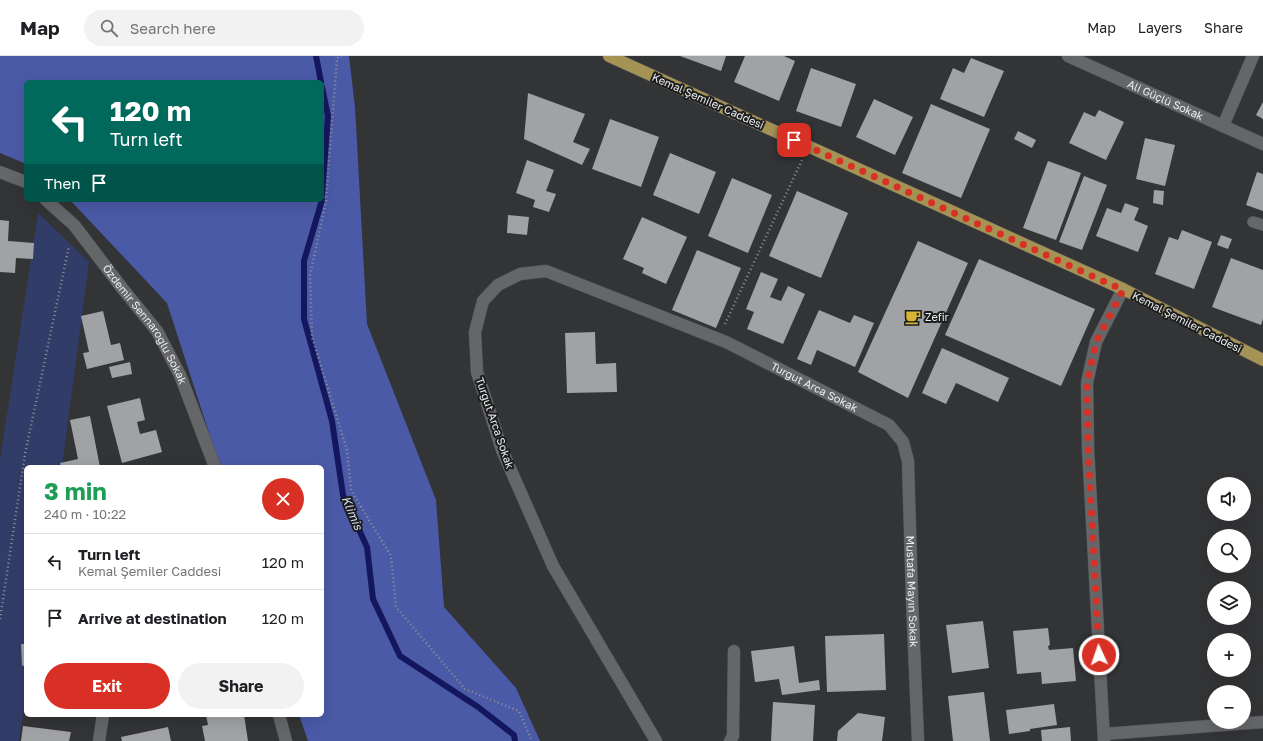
<!DOCTYPE html>
<meta charset="utf-8">
<style>
body{margin:0;font-family:"Golos Text",sans-serif;background:#f2f2f2;color:#202124;height:100vh;display:flex;flex-direction:column;font-size:15px;white-space:nowrap}
*{box-sizing:border-box;margin:0}
p{font-size:13px;color:#757577}
.icon{flex:none;width:22px;height:22px;fill:none;stroke:currentColor;stroke-width:2;stroke-linecap:round;stroke-linejoin:round}
.map{position:relative;flex:1;overflow:hidden}
.drawer{position:absolute;left:24px;top:409px;width:300px;height:252px;display:flex;flex-direction:column;background:#fff;border-radius:6px;box-shadow:0 4px 16px #0002}
.drawer>*{flex:none}
.top-card{position:absolute;left:24px;top:24px;width:300px;height:122px;border-radius:6px;box-shadow:0 4px 16px #0002;background:#00695c;color:#fff;overflow:hidden}
.fabs{position:absolute;left:1207px;top:421px;display:grid;gap:8px}
.fabs a{display:grid;place-items:center;width:44px;height:44px;border-radius:50%;background:#fff;box-shadow:0 4px 16px #0002;font-size:20px}
.pin{position:absolute;display:grid;place-items:center;width:34px;height:34px;color:#fff;margin:-17px;border-radius:8px;box-shadow:0 2px 6px #0006}
.me{position:absolute;width:44px;margin:-22px;rotate:357deg;stroke-linejoin:round;filter:drop-shadow(0 0 3px #0008)}
.turn{display:flex;align-items:center;gap:14px;height:84px;padding:0 20px;font-size:18px}
.turn .icon{width:52px;height:52px;stroke-width:2.5}
.turn b{display:block;font-size:28px;line-height:34px}
.then{display:flex;align-items:center;height:38px;padding:0 20px;background:#0003;gap:8px;font-size:15px}
.round{display:grid;place-items:center;flex:none;width:42px;height:42px;border-radius:21px;background:#f2f2f2}
.summary{display:flex;align-items:center;justify-content:space-between;height:68px;padding:0 20px}
h1{font-size:24px;font-weight:700;line-height:30px;color:#1e9e55}
.primary-button{display:flex;gap:8px;margin-top:auto;padding:8px 20px}
.primary-button a{flex:1;height:46px;border-radius:24px;background:#d93025;color:#fff;font-size:16px;font-weight:700;line-height:46px;text-align:center}
.primary-button a+a{background:#f2f2f2;color:#202124}
ul{padding:0;list-style:none}
li{display:flex;align-items:center;gap:12px;height:56px;padding:0 20px;border-top:1px solid #e0e0e0}
li div{flex:1}
li b{display:block;font-size:15px}
li em{font-style:normal}
header{display:flex;align-items:center;gap:24px;box-sizing:border-box;height:56px;padding:0 20px;background:#fff;border-bottom:1px solid #e0e0e0}
header strong{font-size:19px}
nav{display:flex;gap:22px;margin-inline-start:auto;font-size:14px}
.search{width:280px;height:36px;background:#f2f2f2;display:flex;align-items:center;gap:10px;box-sizing:border-box;padding:0 14px;border-radius:22px;color:#757577;font-size:15px}
.map>svg:first-child{display:block}
</style>
<header>
<strong>Map</strong>
<div class="search"><svg class="icon" aria-label="search" viewBox="0 0 24 24"><circle cx="10" cy="10" r="6"/><path d="M15 15l6 6"/></svg>Search here</div>
<nav><a>Map</a><a>Layers</a><a>Share</a></nav>
</header>
<div class="map">
<svg width="1263" height="685" viewBox="0 0 1263 685">
<rect width="100%" height="100%" fill="#333436"/>
<path fill="#323c68" d="M38 157 89 206 62 411H26V638L19 685H0V404Z"/>
<path fill="#4b5aa7" d="M0 0H349L355 51 367 268 436 444 444 551 516 632 540 685H308L299 659H322V411H220L167 247 70 144H322V26H26V108L0 97Z"/>
<g fill="none" stroke-linecap="round" stroke-linejoin="round">
<path stroke="#14175d" stroke-width="6" d="M316 0 321 26
M322 31 328 60 322 139
M322 144 304 205V263L332 365 343 439 367 491 373 543 400 600 478 651 514 679 515 685"/>
</g>
<path fill="#a1a2a5" d="M680 0H726L721 15Z
M745 0H784L795 5 779 45 734 26Z
M971 2 1004 15 984 61 940 43 953 12 964 17Z
M811 12 856 28 841 71 796 55Z
M528 37 585 58 573 86 590 93 582 109 524 83Z
M874 43 913 61 895 99 856 81Z
M1263 46V63L1256 59Z
M931 48 990 73 961 142 902 117Z
M1099 54 1124 66 1106 104 1069 87 1084 56 1095 61Z
M610 63 659 81 641 131 592 113Z
M1018 75 1036 84 1032 92 1014 83Z
M1145 82 1175 89 1165 130 1136 123Z
M670 97 716 116 699 158 653 139Z
M527 104 554 114 546 135 556 138 549 156 533 151 535 144 516 137Z
M1048 105 1081 117 1056 184 1023 172Z
M1257 116 1263 118V155L1246 149Z
M1084 120 1107 129 1082 194 1059 186Z
M732 122 772 139 748 197 708 180Z
M1154 134 1164 135 1163 149 1153 147Z
M797 135 848 157 821 222 769 200Z
M1125 147 1139 152 1134 164 1148 170 1138 196 1096 180 1107 152 1121 157Z
M508 159 529 161 527 179 507 177Z
M642 161 687 181 666 228 642 217 644 212 623 203Z
M0 164 9 165 8 185 34 187 33 203 16 202 15 217 0 216Z
M1182 174 1212 186 1194 233 1155 218 1169 181 1178 184Z
M1221 179 1232 183 1228 193 1217 189Z
M918 185 968 207 908 342 858 316Z
M697 194 741 212 716 272 672 254Z
M1231 202 1263 214V263L1261 269 1212 251Z
M979 203 1095 253 1061 330 945 279Z
M761 216 778 223 770 241 781 245 788 230 805 238 783 288 747 273 754 256 746 253Z
M819 254 850 267 854 259 874 267 855 311 817 294 811 309 797 303Z
M103 255 111 289 120 287 124 304 87 313 83 297 89 296 81 260Z
M595 276 596 308 616 307 617 336 567 337 565 277Z
M942 292 1009 322 998 346 956 327 946 348 922 337Z
M130 306 132 318 112 322 109 311Z
M140 342 145 364 137 366 140 378 156 374 162 396 122 407 107 350Z
M90 360 100 411H61L60 407 78 403 70 364Z
M983 565 989 612 952 617 946 569Z
M1048 572 1050 589 1048 590 1049 594 1073 592 1076 625 1042 628 1041 616 1017 618 1013 575Z
M884 578 886 634 827 636 825 580Z
M21 588H26V609L22 610Z
M794 590 799 627 819 624 820 634 782 639 779 623 755 626 751 595Z
M984 636 990 685H953L948 640Z
M773 646 815 649 813 685H771Z
M1054 648 1057 669 1030 673V675L1009 678 1006 654Z
M858 657 885 661 882 685H837L838 675Z
M206 659H244L248 685H205L202 670 208 669Z
M23 670 71 676 69 685H21Z
M168 671 171 685H122L121 681Z
M1070 671 1071 685H1042L1041 674Z"/>
<g fill="none" stroke-linecap="round" stroke-linejoin="round">
<defs>
<path id="lane" d="M1253 166 1263 169"/>
<g id="street">
<path id="s1" d="M1068 0 1263 88"/>
<path d="M1223 70 1253 0"/>
<path d="M0 116 26 126"/>
<path id="s2" d="M46 144 74 169 122 232 157 275 180 319 215 411"/>
<path d="M279 659 286 685"/>
<path d="M1104 678 1263 666"/>
<path d="M99 685 103 659"/>
<path id="s3" d="M656 685 553 510 502 394 477 316 475 276 483 245 498 229 520 218 546 215 726 286 889 369 903 386 908 405 912 543 918 685"/>
<path d="M730 685 733 680 734 595"/>
</g>
<path id="secondary" d="M1104 685 1088 392 1087 327 1096 286 1123 233"/>
<path id="primary" d="M609 0 1123 233 1263 304"/>
</defs>
<use href="#lane" stroke="#515254" stroke-width="12"/>
<use href="#street" stroke="#515254" stroke-width="13"/>
<use href="#secondary" stroke="#515254" stroke-width="13"/>
<use href="#primary" stroke="#515254" stroke-width="13"/>
<path stroke="#919294" stroke-width="2.5" stroke-dasharray="1 3" stroke-linecap="butt" d="M342 0 337 2 326 145 310 219 312 281 347 394 351 434 391 500 396 551 465 633 519 655 532 685
M725 268 802 104
M0 563 25 398 69 190"/>
<use href="#lane" stroke="#656668" stroke-width="11"/>
<use href="#street" stroke="#656668" stroke-width="12"/>
<use href="#secondary" stroke="#656668" stroke-width="12"/>
<use href="#primary" stroke="#a49355" stroke-width="12"/>
</g>
<g fill="none" stroke-linecap="round" stroke-linejoin="round">
<path stroke="#d93025" stroke-width="7" stroke-dasharray="0 12.6" d="M794 84 1123 234 1096 286 1087 327 1088 392 1099 599"/>
</g>
<defs>
<symbol id="cafe-bare" viewBox="-9 -9 18 18"><path d="M-5.5-4.5H6V0H3Q3 3.5 0 3.5H-2.5Q-5.5 3.5-5.5 0ZM3-3.2v2h1.7v-2ZM-6 4.5H4V6H-6Z" fill="#d6b534" stroke="#1b1c1d" stroke-width="2.5" paint-order="stroke"/></symbol>
</defs>
<g fill-rule="evenodd">
<use href="#cafe-bare" x="902" y="250" width="22" height="22"/>
</g>
<g text-anchor="middle" stroke-width="4" stroke-linejoin="round" paint-order="stroke">
<g font-size="11" fill="#ebeced" stroke="#1b1c1d">
<text dy="4" stroke="none"><textPath href="#s1" startOffset="107">Ali Güçlü Sokak</textPath></text>
<text transform="translate(708 45) rotate(24)" y="4">Kemal Şemiler Caddesi</text>
<text transform="translate(1187 266) rotate(27)" y="4">Kemal Şemiler Caddesi</text>
<text dy="4" stroke="none"><textPath href="#s2" startOffset="160">Özdemir Sennaroğlu Sokak</textPath></text>
<text dy="4" stroke="none"><textPath href="#s3" startOffset="849">Turgut Arca Sokak</textPath></text>
<text transform="translate(495 367) rotate(71)" y="4">Turgut Arca Sokak</text>
<text dy="4" stroke="none"><textPath href="#s3" startOffset="1105">Mustafa Mayın Sokak</textPath></text>
</g>
<g font-size="11" fill="#ebeced" stroke="#1b1c1d" text-anchor="start">
<text x="925" y="265">Zefir</text>
</g>
<g font-size="12" font-style="italic" fill="#d2d8ee" stroke="#1b1c1d">
<text transform="translate(352 457) rotate(67)" y="4">Klimis</text>
</g>
</g>
</svg>
<div class="fabs">
<a><svg class="icon" aria-label="sound" viewBox="0 0 24 24"><path d="M4 9h4l5-4v14l-5-4H4zM17 9q2 3 0 6"/></svg></a>
<a><svg class="icon" aria-label="search" viewBox="0 0 24 24"><circle cx="10" cy="10" r="6"/><path d="M15 15l6 6"/></svg></a>
<a><svg class="icon" aria-label="layers" viewBox="0 0 24 24"><path d="M12 4l9 5-9 5-9-5zM3 14l9 5 9-5"/></svg></a>
<a>+</a>
<a>−</a>
</div>
<div class="pin" style="left:794px;top:84px;background:#d93025"><svg class="icon" aria-label="arrive" viewBox="0 0 24 24"><path d="M6 21V4h12l-3 4 3 4H6"/></svg></div>
<svg class="me" style="left:1099px;top:599px" viewBox="-20 -20 40 40"><circle r="17" fill="#d93025" stroke="#fff" stroke-width="3"/><path d="M0-11L8 9 0 5-8 9z" fill="#fff"/></svg>
<div class="top-card">
<div class="turn"><svg class="icon" aria-label="left" viewBox="0 0 24 24"><path d="M17 20v-9H6M10 6l-5 5 5 5"/></svg><div><b>120 m</b>Turn left</div></div>
<div class="then">Then<svg class="icon" aria-label="arrive" viewBox="0 0 24 24"><path d="M6 21V4h12l-3 4 3 4H6"/></svg></div>
</div>
<section class="drawer">
<div class="summary"><div><h1>3 min</h1><p>240 m · 10:22</p></div><a class="round" style="background:#d93025;color:#fff"><svg class="icon" aria-label="close" viewBox="0 0 24 24"><path d="M6 6l12 12M18 6L6 18"/></svg></a></div>
<ul>
<li><svg class="icon" aria-label="left" viewBox="0 0 24 24"><path d="M17 20v-9H6M10 6l-5 5 5 5"/></svg><div><b>Turn left</b><p>Kemal Şemiler Caddesi</p></div><em>120 m</em></li>
<li><svg class="icon" aria-label="arrive" viewBox="0 0 24 24"><path d="M6 21V4h12l-3 4 3 4H6"/></svg><div><b>Arrive at destination</b></div><em>120 m</em></li>
</ul>
<div class="primary-button"><a>Exit</a><a>Share</a></div>
</section>
</div>
